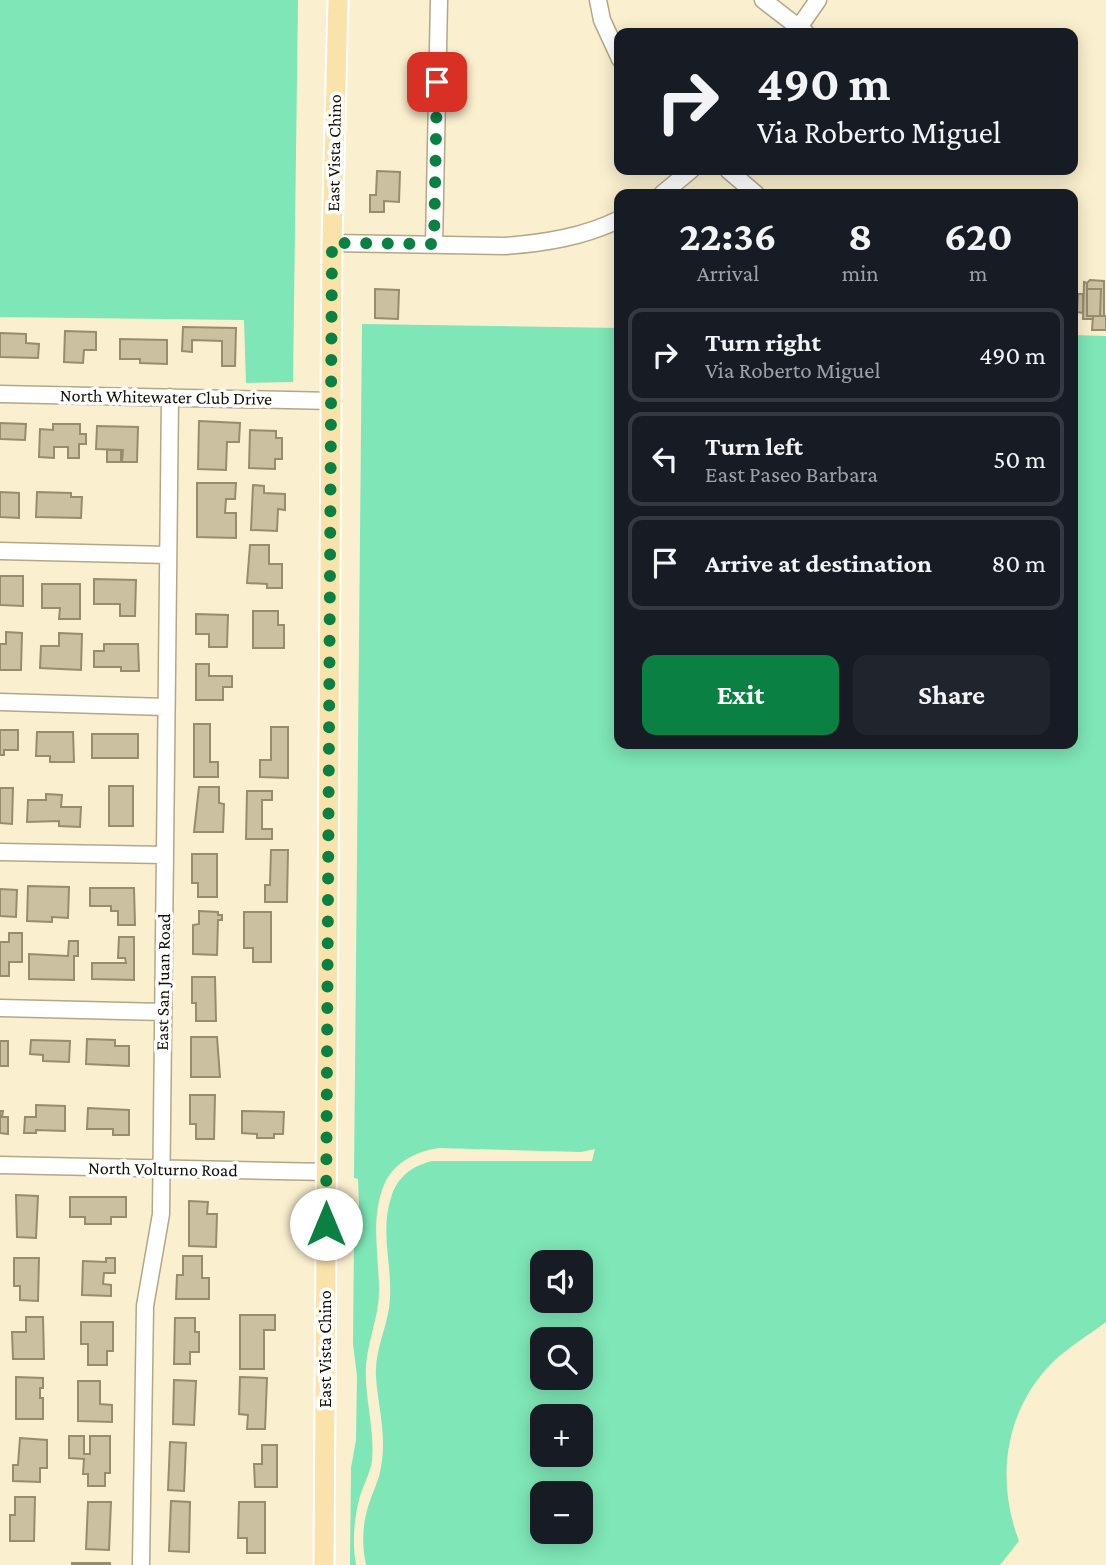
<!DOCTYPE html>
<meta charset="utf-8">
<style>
body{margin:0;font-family:"Crimson Pro",serif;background:#20242c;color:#f1f3f6;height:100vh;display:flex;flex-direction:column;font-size:26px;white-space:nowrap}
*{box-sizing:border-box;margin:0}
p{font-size:23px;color:#9ea1a6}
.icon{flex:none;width:38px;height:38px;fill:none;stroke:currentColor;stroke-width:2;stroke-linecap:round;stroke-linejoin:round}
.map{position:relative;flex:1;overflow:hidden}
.details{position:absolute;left:614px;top:189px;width:464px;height:560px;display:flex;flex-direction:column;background:#171b24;border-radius:14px;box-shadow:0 4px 18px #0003}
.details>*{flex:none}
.guide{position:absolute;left:614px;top:28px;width:464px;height:147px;border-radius:14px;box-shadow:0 4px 18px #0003;background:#171b24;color:#f1f3f6;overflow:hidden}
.buttons{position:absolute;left:530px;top:1250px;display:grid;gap:14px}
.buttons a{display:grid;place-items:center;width:63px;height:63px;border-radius:14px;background:#171b24;box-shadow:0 4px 18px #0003;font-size:35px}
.pin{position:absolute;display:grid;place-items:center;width:60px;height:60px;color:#fff;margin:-30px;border-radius:14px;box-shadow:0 4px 10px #0006}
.me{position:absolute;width:77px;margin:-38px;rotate:0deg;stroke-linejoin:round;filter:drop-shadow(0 0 5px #0008)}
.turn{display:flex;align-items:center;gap:24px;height:147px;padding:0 28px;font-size:32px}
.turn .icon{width:91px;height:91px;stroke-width:2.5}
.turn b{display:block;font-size:49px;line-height:60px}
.eta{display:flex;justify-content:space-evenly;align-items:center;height:119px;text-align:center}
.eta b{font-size:42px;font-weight:700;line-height:49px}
.button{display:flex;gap:14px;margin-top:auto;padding:14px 28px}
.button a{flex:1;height:80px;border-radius:14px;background:#0b8043;color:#fff;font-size:28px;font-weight:700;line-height:80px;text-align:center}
.button a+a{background:#20242c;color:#f1f3f6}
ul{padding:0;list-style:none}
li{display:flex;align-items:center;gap:21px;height:94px;margin:0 14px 10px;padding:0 14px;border:4px solid #363941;border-radius:14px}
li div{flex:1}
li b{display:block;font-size:26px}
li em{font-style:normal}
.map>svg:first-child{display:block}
</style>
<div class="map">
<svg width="1106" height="1565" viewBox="0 0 1106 1565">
<rect width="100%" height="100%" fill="#faefce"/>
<path fill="#7ee6b7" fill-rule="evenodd" d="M0 0H298L293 382 246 383 244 320 0 317Z
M362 324 619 328 620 744H1073V335L1106 336V1322C1089 1335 1070 1346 1054 1361 1005 1409 995 1478 1019 1541L1000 1565H366C362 1546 362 1526 368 1507 372 1493 379 1481 381 1467 387 1435 378 1407 376 1377 374 1349 389 1325 390 1298 392 1264 380 1231 391 1198 397 1177 412 1166 432 1161H592L595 1149 581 1152 439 1148C416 1151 393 1163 384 1185 370 1219 379 1255 379 1291 379 1316 368 1340 366 1365 364 1397 375 1428 372 1461 370 1473 364 1484 360 1496 354 1517 352 1543 356 1565H350L351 1468 356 1440 357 1376 353 1344 354 1239 359 1205 358 1179 354 1178ZM542 1262H581V1300H542ZM542 1339H581V1377H542ZM542 1416H581V1454H542ZM542 1493H581V1531H542Z"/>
<path fill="#cbc1a1" stroke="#978d6e" stroke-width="2" d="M377 171 400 172 399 202 384 201V212H370V195H376Z
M1090 280 1104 281V316H1087V283Z
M1084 282 1087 283V316H1093V319H1083Z
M375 289 399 290 398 319 375 318Z
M1087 289H1101L1100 316H1087Z
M1078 294H1083V313L1077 312Z
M1093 316H1106V330H1092Z
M183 327 236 328 235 366H222V341L192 340V352L182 351Z
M65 331 96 332V350H84L83 363 64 362Z
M0 333 26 334V343L39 344 38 358 0 357Z
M120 339 167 340V364L140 363V359H120Z
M199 421 240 423 239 442H227L226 470 198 469Z
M0 423 26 424 25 440 0 439Z
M53 424H80V434H86V444H79V458H68V447H54V458L39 457 40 429 53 430Z
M97 426 138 427 137 462H122L123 450 96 449Z
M250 430 276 431V438H282V459H275V469L249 468Z
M107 450H121V462H107Z
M197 483H236L235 499H226L225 513H236V538L197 537Z
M253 485 264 486V493L285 494V510L278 509 277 531 251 530Z
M0 492 19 493V518L0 517Z
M37 492 71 493V497H82L81 518 36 517Z
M250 545H269V564H282V588H267V584L247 583Z
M0 576H23V606L0 605Z
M94 579 136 580 135 616H120V604H94Z
M42 584H80V619H59L60 608H42Z
M253 611H278V625H284V648H253Z
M196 614 228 615 227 647H209V634H196Z
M6 632 22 633 21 670H0V644H6Z
M59 633 82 634 81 670 40 668 41 646H59Z
M104 644H138L139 671H121V667H94V651H104Z
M196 664H209V676H232V687H223V700H196Z
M194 724H210V762H218V777H194Z
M271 727H288V778L260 777V760H271Z
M0 730H18V750H4V755H0Z
M37 732H73L74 762H50V756H36Z
M92 734H138V758H92Z
M109 786H133V826H109Z
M199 787H219V803L224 804 223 832H194Z
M0 788H13L12 824 0 823Z
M247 791H272V800H262V829H272V839H246Z
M46 794 62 795 61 807H81L80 827 59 826V821L27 822 28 800H46Z
M271 850H288L287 902H265V885H270Z
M192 854H217V897H198V883H192Z
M28 886 69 887 68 918 52 917V922L27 921Z
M90 888H134L135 925H118V911H111V906H90Z
M0 889 17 890 16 917 0 916Z
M199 911 218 912V915H222V920H218L217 955 193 954V925L199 924Z
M244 912H271V962H253V948H244Z
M9 933H22V962H9V976H0V942H9Z
M119 937H134V980L92 979V963H126L125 958H118Z
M69 941H78V956H74V980L29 979V954L68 956Z
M192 977H215L216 1021H196V1003H192Z
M191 1037H217L220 1077H191Z
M87 1039 115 1040V1046H129V1066L86 1064Z
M31 1040 70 1041 69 1062 43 1061V1055L30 1054Z
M0 1041H8V1066H0Z
M190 1095H215L214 1139H196V1124H190Z
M36 1105 65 1106V1131L36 1130V1133H24L25 1117H36Z
M88 1108 129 1110V1135H113V1129H87Z
M0 1111H3L2 1117H8V1134L0 1133Z
M242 1111 284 1112 283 1134H274V1138H257V1134L242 1133Z
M16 1195 38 1196 36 1238 17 1237Z
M70 1197H126V1217H111V1224H85V1217H70Z
M189 1201 208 1202 207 1214H217L216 1247 189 1246Z
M183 1256H202V1278H209V1299H176L177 1275H183Z
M14 1258H39L38 1301 20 1300V1286H14Z
M106 1258H115V1273H104L103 1284 111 1285V1296L82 1295 83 1261 106 1262Z
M240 1315H275V1330H264V1369H240Z
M26 1317H43L44 1359H13L12 1332H26Z
M175 1318H195V1332H199V1352H190V1364H174Z
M81 1322H113V1351H107V1365H88V1344H81Z
M16 1377 43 1378V1388H40V1398H43V1419H16Z
M240 1377 267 1378 265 1429H247L248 1415 239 1414Z
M174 1380 196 1381 194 1425 173 1424Z
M78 1381H100V1404L112 1405V1422L78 1421Z
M69 1436H84V1454H90V1436H110V1473H105V1486H88V1474H83L84 1459 69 1458Z
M20 1438 47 1440V1468H40V1482L13 1481V1465H18Z
M170 1442 186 1443 184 1491 168 1490Z
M262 1445H277V1487H255L254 1464H262Z
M15 1497H35L34 1541H10V1515H15Z
M171 1501 190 1502 189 1552 169 1551Z
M88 1502H111L109 1550 86 1549Z
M239 1502H265V1553H247V1538H238Z
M72 1563H110V1565H72Z"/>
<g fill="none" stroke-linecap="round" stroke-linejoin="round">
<defs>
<path id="minor" d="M598 0 602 20 620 59
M763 0 806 33
M795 33 818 0
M728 170 756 194
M662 194 691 170
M332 243 505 246C544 243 584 237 620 219
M434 244 439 0
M0 394 333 401
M0 551 168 555
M0 702 166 707
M0 852 165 855
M0 1008 163 1012
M0 1165 327 1172
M141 1565 145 1306 161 1214 170 397"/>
<path id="major" d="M324 1565 332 243 338 0"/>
</defs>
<use href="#minor" stroke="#b2a888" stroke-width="19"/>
<use href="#major" stroke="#fff" stroke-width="23"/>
<use href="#minor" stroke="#fff" stroke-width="16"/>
<use href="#major" stroke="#fae3ab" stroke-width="19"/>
</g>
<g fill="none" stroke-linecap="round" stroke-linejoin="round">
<path stroke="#0b8043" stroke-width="12" stroke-dasharray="0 21.6" d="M326 1224 332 243 434 244 437 82"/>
</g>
<g text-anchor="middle" stroke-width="7" stroke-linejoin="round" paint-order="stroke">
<g font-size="18" fill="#120e04" stroke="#fff">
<text transform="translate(334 153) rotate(-89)" y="6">East Vista Chino</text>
<text transform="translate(166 397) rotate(1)" y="6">North Whitewater Club Drive</text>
<text transform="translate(163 982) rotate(-89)" y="6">East San Juan Road</text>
<text transform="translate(163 1169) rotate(1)" y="6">North Volturno Road</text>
<text transform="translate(325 1349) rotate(-90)" y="6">East Vista Chino</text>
</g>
</g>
</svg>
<div class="buttons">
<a><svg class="icon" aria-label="sound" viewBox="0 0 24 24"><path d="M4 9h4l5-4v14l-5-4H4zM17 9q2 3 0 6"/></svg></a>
<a><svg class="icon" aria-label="search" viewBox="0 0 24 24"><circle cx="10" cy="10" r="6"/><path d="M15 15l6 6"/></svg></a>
<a>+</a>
<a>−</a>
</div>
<div class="pin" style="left:437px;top:82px;background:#d93025"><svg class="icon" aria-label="arrive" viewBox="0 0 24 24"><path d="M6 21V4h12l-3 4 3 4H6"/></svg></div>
<svg class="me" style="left:326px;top:1224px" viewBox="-20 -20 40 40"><circle r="19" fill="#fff"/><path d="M0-13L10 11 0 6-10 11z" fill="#0b8043"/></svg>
<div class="guide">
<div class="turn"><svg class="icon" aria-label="right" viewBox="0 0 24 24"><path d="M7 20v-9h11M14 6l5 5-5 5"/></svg><div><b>490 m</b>Via Roberto Miguel</div></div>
</div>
<section class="details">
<div class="eta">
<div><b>22:36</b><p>Arrival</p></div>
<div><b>8</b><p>min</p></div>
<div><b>620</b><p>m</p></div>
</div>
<ul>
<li><svg class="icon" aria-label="right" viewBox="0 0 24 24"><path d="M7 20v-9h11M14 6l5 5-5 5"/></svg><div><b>Turn right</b><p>Via Roberto Miguel</p></div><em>490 m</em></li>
<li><svg class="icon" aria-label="left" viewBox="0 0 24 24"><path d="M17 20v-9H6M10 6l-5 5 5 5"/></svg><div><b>Turn left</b><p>East Paseo Barbara</p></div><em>50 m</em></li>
<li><svg class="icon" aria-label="arrive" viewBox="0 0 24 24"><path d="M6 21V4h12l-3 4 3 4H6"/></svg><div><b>Arrive at destination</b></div><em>80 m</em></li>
</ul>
<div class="button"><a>Exit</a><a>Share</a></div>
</section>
</div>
